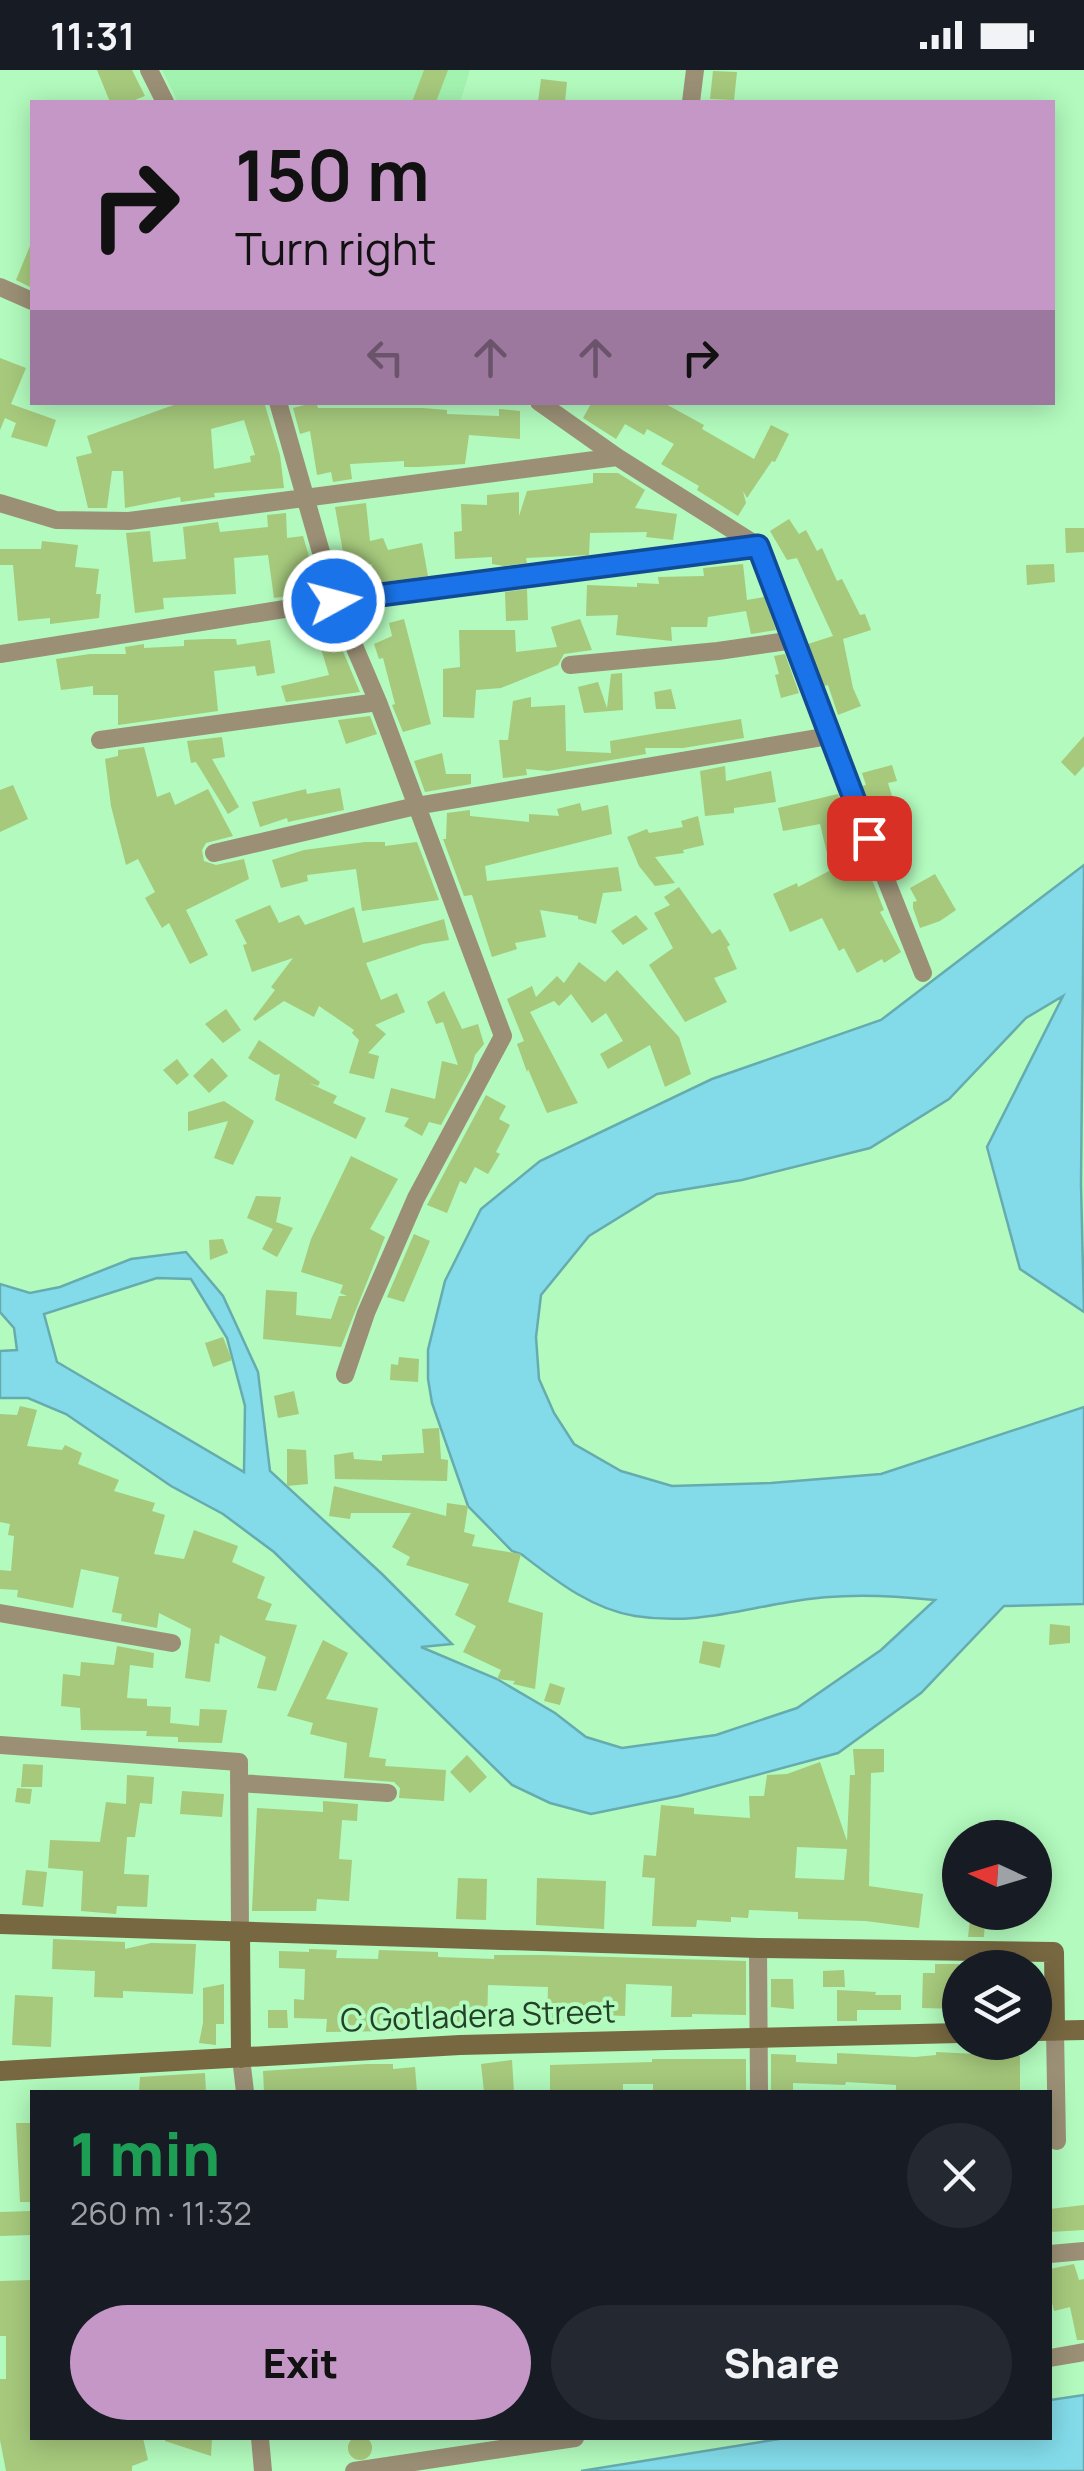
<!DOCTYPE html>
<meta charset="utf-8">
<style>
body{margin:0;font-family:Manrope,sans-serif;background:#242831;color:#f1f3f6;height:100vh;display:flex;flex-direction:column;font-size:38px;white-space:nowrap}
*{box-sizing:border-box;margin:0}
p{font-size:32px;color:#9ea1a6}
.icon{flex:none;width:55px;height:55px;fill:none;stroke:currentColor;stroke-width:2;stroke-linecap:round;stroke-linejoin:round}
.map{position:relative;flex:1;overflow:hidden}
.drawer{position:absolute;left:30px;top:2020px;width:1022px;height:350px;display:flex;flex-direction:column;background:#171b24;border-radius:0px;box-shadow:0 5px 25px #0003}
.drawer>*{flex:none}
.hud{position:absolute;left:30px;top:30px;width:1025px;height:305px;border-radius:0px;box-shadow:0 5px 25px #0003;background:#c497c6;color:#111;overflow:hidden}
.needle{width:65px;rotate:274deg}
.controls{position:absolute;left:942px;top:1750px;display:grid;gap:20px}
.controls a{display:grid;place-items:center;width:110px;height:110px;border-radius:50%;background:#171b24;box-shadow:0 5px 25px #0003;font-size:50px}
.pin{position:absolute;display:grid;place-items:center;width:85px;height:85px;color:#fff;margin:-42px;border-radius:20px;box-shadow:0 5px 15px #0006}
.me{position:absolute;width:110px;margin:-55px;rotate:83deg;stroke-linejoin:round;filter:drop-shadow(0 0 8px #0008)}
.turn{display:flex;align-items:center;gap:35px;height:210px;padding:0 40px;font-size:45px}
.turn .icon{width:130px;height:130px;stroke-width:2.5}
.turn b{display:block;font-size:70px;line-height:85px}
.lanes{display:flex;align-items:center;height:95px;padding:0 40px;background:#0003;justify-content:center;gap:50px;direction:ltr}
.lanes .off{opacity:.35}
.round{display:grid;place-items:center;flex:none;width:105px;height:105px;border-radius:52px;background:#242831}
.overview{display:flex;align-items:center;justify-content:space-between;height:170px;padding:0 40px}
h1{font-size:60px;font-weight:800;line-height:75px;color:#1e9e55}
.action{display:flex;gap:20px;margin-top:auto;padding:20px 40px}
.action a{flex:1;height:115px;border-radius:60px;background:#c497c6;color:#111;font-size:40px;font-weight:800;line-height:115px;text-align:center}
.action a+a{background:#242831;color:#f1f3f6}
.status{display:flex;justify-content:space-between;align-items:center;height:70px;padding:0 50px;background:#171b24;direction:ltr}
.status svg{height:28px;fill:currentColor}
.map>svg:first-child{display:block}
</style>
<div class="status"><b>11:31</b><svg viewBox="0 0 49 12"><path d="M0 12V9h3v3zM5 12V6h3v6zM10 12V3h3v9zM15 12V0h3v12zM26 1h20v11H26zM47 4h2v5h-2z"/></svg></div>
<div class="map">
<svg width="1084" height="2401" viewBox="0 0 1084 2401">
<rect width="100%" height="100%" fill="#b2fabd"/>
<path fill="#a3f3b0" d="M162 0H470L460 32H178Z"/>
<path fill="#83dbe9" stroke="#66acaf" stroke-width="2.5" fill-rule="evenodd" d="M1084 795 1081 1115 1084 1242 1020 1199 987 1077 1063 926 1026 948 949 1029 870 1078 742 1110 657 1124 589 1166 541 1225 536 1267 539 1309 554 1343 574 1374 621 1401 672 1416 771 1413 881 1404 1084 1337V1534L1004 1536 921 1623 838 1683 679 1726 591 1744 550 1733 512 1715 274 1482 223 1444 171 1416 66 1344 28 1328H0V1281L17 1280 14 1258 0 1242V1214L30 1223 60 1217 131 1189 186 1182 223 1226 258 1302 270 1401 382 1504 452 1574 421 1577 497 1609 555 1643 586 1667 622 1678 716 1665 797 1638 881 1580 935 1530C885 1525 839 1523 789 1532 735 1541 692 1555 635 1546 591 1539 555 1510 521 1484L512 1481 468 1436 432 1333 428 1309V1280L445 1211 481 1139 540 1091 712 1009 881 950ZM157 1208 191 1209 227 1268 245 1336 244 1402 57 1292 44 1244Z
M1084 2325V2401H581L785 2368H1050V2330Z"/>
<path fill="#a6c97c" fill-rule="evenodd" d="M97 0H132L145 26 130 32H110Z
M424 0H448L436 32H412Z
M713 1 737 2 734 30 710 29Z
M541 9 567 12 565 32H538Z
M32 171V218L16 210Z
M0 288 26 298 11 334 56 350 47 377 11 367 16 353 5 348 0 360Z
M182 332H264L280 385 284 418 214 423 215 427 181 432 180 427 125 438 123 401H112L107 438H88L76 387 92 383 87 366ZM244 350 255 385 250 386 251 392 214 399 211 359Z
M316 332 318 338H423L447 340V344L499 346V339L520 341V369L469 365 465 394 419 397H404V391L350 394 352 409 333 412 331 402 317 405 310 361 300 364 293 338Z
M592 332H662L704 355 702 359 754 389 771 355 789 364 775 392 772 391 747 428 743 421 746 433 738 446 697 420 699 416 661 394 674 374 647 359 644 365 625 354 616 369 583 348Z
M593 403H618L645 420 635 438 677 444 673 470 646 467 647 462 590 463 589 485 526 488 527 493 504 496 492 494V487L455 489 454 462 462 461 461 434 487 435V425L519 422V446L527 421 593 413Z
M366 433 370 471 383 468 388 480 422 473 428 506 375 513 372 494 346 499 335 437Z
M286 443 287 468 303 466 319 521 274 528 268 485 234 488 236 524 163 528 164 539 135 543 126 463 150 461 153 492 186 489 183 457 218 452 220 462 268 457 267 445Z
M789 449 799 464 806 460 817 481 822 478 837 511 842 509 860 545 865 544 871 560 843 569 853 618 861 636 838 645 828 615 824 616 808 574 833 566 797 488 787 490 770 461Z
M1065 458H1084V482L1066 483Z
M42 471 78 475 75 497 99 499 96 524H101L99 548 50 554V548L18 551 13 495H0V479H41Z
M743 494 747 530 764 527 776 560 751 564 746 541 708 547 707 557H671L672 571 616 565 618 545 586 546 587 515 637 517V513L659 514 658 507 704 506 703 498Z
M1054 494 1055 512 1027 515 1026 495Z
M527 519 528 550 506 551 505 522Z
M329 548 360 622 286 632 281 616 329 605 320 575 309 576 305 553Z
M404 549 431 654 403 662 392 635 395 634 383 588 379 589 374 574 392 566 389 553Z
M580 549 592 580 564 584 558 595 501 618 476 620 474 648 443 647V599L460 597 459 560H515L516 582 557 577 551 557Z
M209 569H236L237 575 270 570 275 603 257 606 255 596 214 601 218 641 118 655V625H93V616L61 620 56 589 90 584H126L125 577 144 574V578L184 576V570Z
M785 584 799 623 781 628 775 605 779 604 774 586Z
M622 603 623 640 584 643 578 617 598 612 607 638 611 604Z
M671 619 676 639H656L654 622Z
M531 627V637L565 635 566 681 611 683 610 671 741 649 744 668 683 678H645L646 684 548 701 526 699 527 705 503 708 499 670H508L513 631Z
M370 646 377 664 346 674 338 650Z
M1084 666V696L1075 706 1061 692Z
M222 667 225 687 212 689 239 737 228 744 196 692 191 693 187 671Z
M144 677 157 727 170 722 175 735 208 719 233 766 206 773 202 780 204 791 216 795 244 789 249 809 186 840 208 885 190 894 169 853 162 858 145 828 155 822 138 789 126 795 111 736 105 689 118 686V680Z
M442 683 446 704H471V714L425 722 414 691Z
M892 695 897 711 888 713 901 755 880 761 862 716 866 715 862 703Z
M725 696 726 711 771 701 776 732 734 738V743L705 746 700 701Z
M13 715 28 749 0 762V720Z
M340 718 344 740 288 752 287 748 260 757 252 732 306 719 307 724Z
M838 724 884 840 880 842 901 882 884 893 882 889 857 903 844 878 839 881 822 848 790 862 773 824 797 813 798 817 831 800 820 754 783 761 778 738Z
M580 733 582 741 608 735 612 764 485 796 487 811 618 797 622 821 603 823 596 854 578 849V846L540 840 546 867 515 873 517 879 492 887 472 825 464 826 443 769H446L447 743 470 740V746L529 752V744L559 746 557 739Z
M698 746 704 775 683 780 684 783 655 787 675 813 655 816 639 796 627 767 647 759 649 763 683 757 681 751Z
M365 772H385V776L417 772 439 830 362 841 356 799 307 805 308 811 281 818 272 790 304 780Z
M935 804 956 840 940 851 920 858 913 838V832L917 831 910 818Z
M679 817 712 864 720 859 730 875 727 877 737 899 714 908 727 932 685 952 649 895 673 878 654 843 670 835 664 827Z
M270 835 279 853 299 845 305 855 354 837 363 873 444 849 449 870 423 874 366 893 381 930 397 923 405 942 375 955 386 964 368 983 379 986 374 1009 349 1003 359 970 352 963 354 960 319 936 314 947 284 931 255 951 253 949 275 920 271 917 293 888 252 902 243 875 247 874 235 850Z
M636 845 648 859 623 875 611 861Z
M579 892 605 912 617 900 679 967 691 1004 665 1017 650 975 608 999 600 984 623 971 606 943 592 953 571 924 559 936 554 931 530 942 578 1033 547 1043 528 999 527 1002 517 974 524 971 507 929 532 916 536 927 557 906 564 913Z
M444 921 462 959 478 954 484 974 475 985 471 1000 441 1055 429 1052 422 1066 404 1056 409 1048 385 1042 391 1018 435 1029 442 991 458 995 443 952 436 954 427 932Z
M226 939 241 960 223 973 205 954Z
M259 970 320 1012 318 1016 309 1013 337 1026 333 1033 366 1048 356 1069 275 1030 280 1004 275 1005 248 988Z
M212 988 228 1006 209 1023 193 1006Z
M177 989 189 1005 177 1015 163 1000Z
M486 1025 506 1036 499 1049 510 1055 496 1082 500 1084 488 1104 475 1097 466 1114 460 1111 447 1143 427 1135Z
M224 1031 254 1051 233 1095 214 1088 228 1051 188 1061V1042Z
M351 1086 398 1109 370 1159 385 1167 341 1277 263 1269 266 1220 297 1222 296 1245 331 1249 339 1226H347L340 1223 343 1215 301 1202 311 1169Z
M256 1126 281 1127 276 1152 293 1158 277 1187 262 1179 273 1159 247 1148Z
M414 1164 430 1171 404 1232 387 1227Z
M223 1169 228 1183 210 1190 209 1170Z
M223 1267 232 1290 213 1297 205 1273Z
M399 1287 419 1289 418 1312 390 1310 391 1294 398 1295Z
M294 1321 299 1344 278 1348 274 1326Z
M20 1336 37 1340 27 1376 62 1380 65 1375 82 1383 78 1394 119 1410 114 1421 155 1433 152 1441 165 1445 154 1484 184 1489 194 1460 238 1476 232 1492 265 1507 257 1528 272 1534 265 1550 297 1555 276 1621 257 1618 266 1587 220 1565 219 1574 215 1573 210 1612 185 1608 191 1559 159 1543 157 1558 121 1551 122 1544 112 1542 119 1507 81 1499 73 1538 17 1527 18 1520 0 1519V1500L11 1501 14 1466 8 1465 10 1454 0 1452V1344L17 1345Z
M439 1358 441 1389 448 1390 447 1411 335 1409 334 1385 353 1382 354 1389 382 1391V1385L424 1383 422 1359Z
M287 1379 306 1380 308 1414 287 1416Z
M334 1416 446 1446 447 1433 468 1436 464 1462 475 1465 472 1476 521 1484 508 1532 543 1543 535 1619 513 1614 515 1611 497 1609 501 1600 463 1582 476 1556 455 1545 469 1514 406 1495 410 1487 392 1477 411 1443H351L350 1449 329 1446Z
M1050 1554 1070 1556V1573L1049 1575Z
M323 1570 348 1583 326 1629 378 1638 369 1687 386 1689 385 1696 446 1700 444 1731 399 1728 400 1718 394 1712 344 1708 347 1673 310 1664 313 1653 287 1646Z
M703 1571 725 1575 720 1598 699 1593Z
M117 1576 154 1583 153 1598 130 1595 127 1628 147 1629V1636L171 1637 170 1653 199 1656 200 1639 227 1640 222 1673 178 1672V1667L146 1666 147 1661 81 1660 80 1638 61 1636 63 1604 80 1606 81 1592 114 1595Z
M550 1613 565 1618 560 1635 544 1631Z
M853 1679H884V1702L871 1703 869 1816 923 1824 919 1858 866 1851 798 1849V1842L749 1840 748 1848 731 1847V1852L697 1850 696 1857 652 1856 655 1808 642 1807 644 1785 656 1786 661 1735 694 1738V1744L750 1748 749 1726H764L767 1705 787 1704 820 1692 847 1771 850 1705H855ZM797 1777 847 1779 844 1810 795 1808Z
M467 1685 487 1707 470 1723 450 1702Z
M23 1694 43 1695 42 1717H21Z
M127 1705 154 1707 152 1734 140 1733 135 1767H127L124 1804 149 1805 147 1837 117 1836 116 1844 81 1841 83 1801 48 1798 50 1770 100 1772 106 1732 126 1734Z
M17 1718 32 1719 30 1734 15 1732Z
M182 1721 224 1724 222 1747 180 1744Z
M323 1731 358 1734 357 1751 342 1750 339 1789 352 1790 349 1831 317 1829 316 1841H252L257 1738 323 1742Z
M26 1800 47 1802 43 1837 22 1835Z
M458 1808 487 1809 486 1850 456 1849Z
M537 1808 606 1811 604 1859 536 1855Z
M970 1850 985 1851 984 1867H968Z
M53 1869 125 1872V1879L151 1873 196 1874 193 1924 123 1921V1928L94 1927 95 1901 52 1899Z
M309 1879 337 1880 336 1888 378 1889 379 1880 438 1882V1887L494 1889V1885H544L746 1891V1945L692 1944V1947H671L672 1916 626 1914 625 1946 578 1944V1952L547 1951 548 1917 488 1915 487 1956 421 1955V1959L396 1958V1961L326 1962 327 1949 294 1948V1929L304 1930 305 1899 279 1898V1881L309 1882Z
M935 1894H959L958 1939 922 1938 923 1903H935Z
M844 1900 845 1917H823V1901Z
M771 1909H793L794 1939 771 1937Z
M224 1914V1954H216V1975L199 1973 203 1953V1918Z
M837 1920 876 1922 875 1925H901V1940H857V1951H837Z
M15 1925 53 1927 51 1977 12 1975Z
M268 1940H287L288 1958H268Z
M936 1982 1020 1986V2022H896V2015L846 2012 845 2015 793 2013V2022H771V1984L796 1985V1992L837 1994V1983L915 1987 936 1985Z
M652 1989H746V2020L653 2022V2014H623V2022H550V1995L652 1992Z
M512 1990 514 2022H484L481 1994Z
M367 1994H393V1999L415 1997 417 2022H264L263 2001Z
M205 2003 206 2022H139L140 2007Z
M16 2053H32V2132H20Z
M1084 2135V2160L1050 2162V2139Z
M32 2141V2165L0 2166V2142Z
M1074 2194 1079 2210 1084 2209V2270H1077L1070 2237 1054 2241 1050 2225V2199Z
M32 2210V2368L70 2370V2368H143L148 2390 132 2396V2401H6L0 2370V2309H6V2266H0V2211Z
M348 2378a12 12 0 1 1 24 0a12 12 0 1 1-24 0Z
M165 2368H212L211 2386 165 2371Z"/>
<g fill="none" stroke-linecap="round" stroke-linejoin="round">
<path stroke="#9b9076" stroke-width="18" d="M149 0 165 32
M691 32 695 0
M0 217 32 231
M278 332 335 531 378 632 503 966 416 1128 366 1243 345 1305
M539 332 617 387 758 476 829 666 923 903
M0 433 56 450 129 451 617 387
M0 584 335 531 758 476
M570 595 718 581 794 570
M100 670 378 632
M214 783 416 736 829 666
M0 1543 172 1573
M0 1675 239 1692 240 1862
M239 1713 388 1723
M758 1878 759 2022
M1055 1961 1057 2071
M241 1988 245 2022
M1050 2184 1084 2181
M1050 2288 1084 2282
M260 2368 263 2401
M354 2401 575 2368"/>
<path stroke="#776841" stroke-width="20" d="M0 1854 758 1878 1054 1882 1055 1961
M240 1862 241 1988
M1035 1961 1084 1960
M0 2001 460 1975 960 1963"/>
</g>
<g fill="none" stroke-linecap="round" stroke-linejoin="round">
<defs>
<path id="route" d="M334 531 758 476 869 768"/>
</defs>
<use href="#route" stroke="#114b97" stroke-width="25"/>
<use href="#route" stroke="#1a73e8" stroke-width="18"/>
</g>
<g text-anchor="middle" stroke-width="8" stroke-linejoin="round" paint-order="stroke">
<g font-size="32" fill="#234028" stroke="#b2fabd">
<text transform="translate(478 1946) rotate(-2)" y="11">C Gotladera Street</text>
</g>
</g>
</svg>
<div class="controls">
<a><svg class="needle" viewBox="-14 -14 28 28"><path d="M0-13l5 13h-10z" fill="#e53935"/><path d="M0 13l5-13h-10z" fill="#9ea1a6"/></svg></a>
<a><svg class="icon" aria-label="layers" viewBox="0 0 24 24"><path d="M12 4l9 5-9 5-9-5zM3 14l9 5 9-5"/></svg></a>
</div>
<div class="pin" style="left:869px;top:768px;background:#d93025"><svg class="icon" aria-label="arrive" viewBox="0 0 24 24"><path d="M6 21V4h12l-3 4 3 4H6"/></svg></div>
<svg class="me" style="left:334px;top:531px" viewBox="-20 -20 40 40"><circle r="17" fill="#1a73e8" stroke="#fff" stroke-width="3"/><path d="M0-11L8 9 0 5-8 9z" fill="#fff"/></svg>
<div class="hud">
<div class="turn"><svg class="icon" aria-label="right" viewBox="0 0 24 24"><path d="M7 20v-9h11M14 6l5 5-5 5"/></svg><div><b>150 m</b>Turn right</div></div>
<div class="lanes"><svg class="icon off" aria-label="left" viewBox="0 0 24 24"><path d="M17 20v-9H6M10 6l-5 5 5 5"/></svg><svg class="icon off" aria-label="ahead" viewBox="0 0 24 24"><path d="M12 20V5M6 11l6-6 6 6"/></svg><svg class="icon off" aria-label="ahead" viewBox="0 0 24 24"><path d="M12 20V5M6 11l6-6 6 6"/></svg><svg class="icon" aria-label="right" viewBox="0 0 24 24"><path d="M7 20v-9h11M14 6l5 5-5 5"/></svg></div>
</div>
<section class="drawer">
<div class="overview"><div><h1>1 min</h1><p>260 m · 11:32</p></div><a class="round"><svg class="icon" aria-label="close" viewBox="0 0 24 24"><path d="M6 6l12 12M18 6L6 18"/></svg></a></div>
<div class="action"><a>Exit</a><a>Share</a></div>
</section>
</div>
